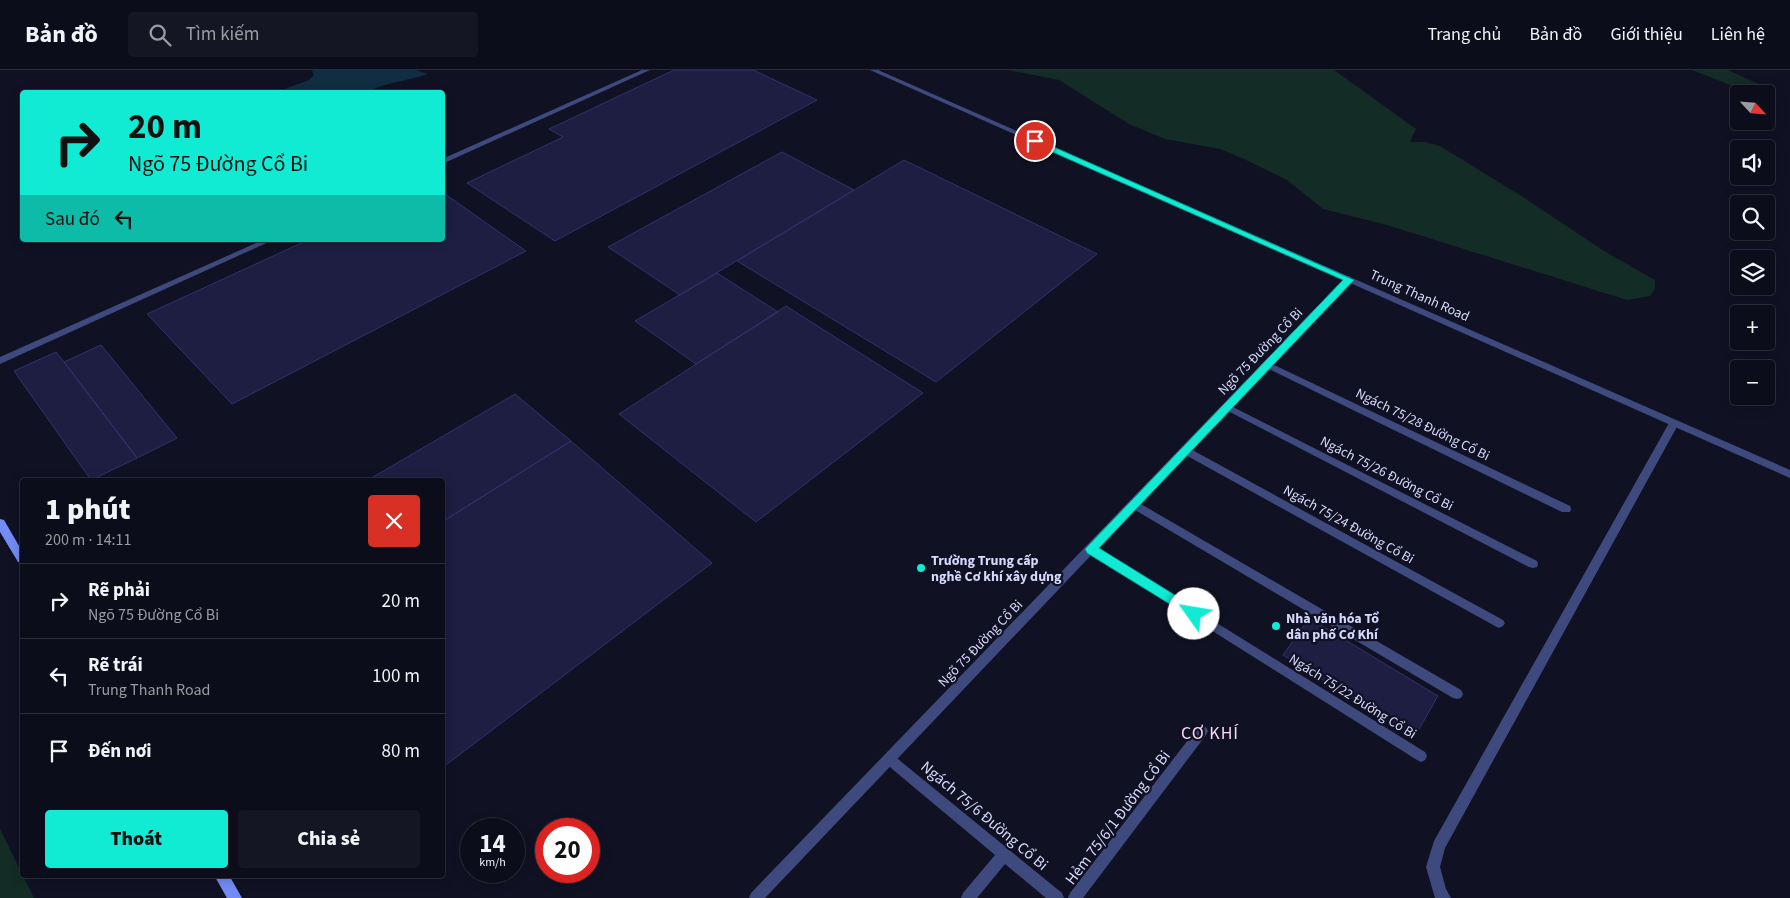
<!DOCTYPE html>
<html lang="vi">
<meta charset="utf-8">
<style>
body{margin:0;font-family:"Source Sans 3",sans-serif;background:#151623;color:#f1f3f6;height:100vh;display:flex;flex-direction:column;font-size:19px;white-space:nowrap}
*{box-sizing:border-box;margin:0}
p{font-size:16px;color:#9a9ca2}
.icon{flex:none;width:28px;height:28px;fill:none;stroke:currentColor;stroke-width:2;stroke-linecap:round;stroke-linejoin:round}
.map{position:relative;flex:1;overflow:hidden}
.drawer{position:absolute;left:20px;top:408px;width:425px;height:400px;display:flex;flex-direction:column;background:#0c0d1a;border-radius:5px;box-shadow:0 2px 12px #0003,0 0 0 1px #2c2d39}
.drawer>*{flex:none}
.banner{position:absolute;left:20px;top:20px;width:425px;height:152px;border-radius:5px;box-shadow:0 2px 12px #0003,0 0 0 1px #2c2d39;background:#11ebd3;color:#111;overflow:hidden}
.needle{width:32px;rotate:116deg}
.fabs{position:absolute;left:1730px;top:15px;display:grid;gap:10px}
.fabs a{display:grid;place-items:center;width:45px;height:45px;border-radius:5px;background:#0c0d1a;box-shadow:0 2px 12px #0003,0 0 0 1px #2c2d39;font-size:25px}
.speed{position:absolute;left:460px;top:748px;display:flex;gap:10px;font-size:25px;font-weight:700;text-align:center}
.speed>*{display:grid;place-content:center;width:65px;height:65px;border-radius:50%;background:#0c0d1a;box-shadow:0 2px 12px #0003,0 0 0 1px #2c2d39;line-height:1}
.speed small{font-size:12px;font-weight:400}
.speed .limit{border:8px solid #d22;background:#fff;color:#111}
.pin{position:absolute;display:grid;place-items:center;width:42px;height:42px;color:#fff;margin:-21px;border:2px solid #fff;border-radius:50%;box-shadow:0 1px 5px #0007}
.me{position:absolute;width:55px;margin:-28px;rotate:302deg;stroke-linejoin:round;filter:drop-shadow(0 0 4px #0008)}
.turn{display:flex;align-items:center;gap:18px;height:105px;padding:0 25px;font-size:22px}
.turn .icon{width:65px;height:65px;stroke-width:2.5}
.turn b{display:block;font-size:35px;line-height:42px}
.then{display:flex;align-items:center;height:48px;padding:0 25px;background:#0003;gap:10px;font-size:19px}
.round{display:grid;place-items:center;flex:none;width:52px;height:52px;border-radius:5px;background:#151623}
.overview{display:flex;align-items:center;justify-content:space-between;height:85px;padding:0 25px}
h1{font-size:30px;font-weight:800;line-height:38px}
.cta{display:flex;gap:10px;margin-top:auto;padding:10px 25px}
.cta a{flex:1;height:58px;border-radius:5px;background:#11ebd3;color:#111;font-size:20px;font-weight:800;line-height:58px;text-align:center}
.cta a+a{background:#151623;color:#f1f3f6}
ul{padding:0;list-style:none}
li{display:flex;align-items:center;gap:15px;height:75px;padding:0 25px;border-top:1px solid #2c2d39}
li div{flex:1}
li b{display:block;font-size:19px}
li em{font-style:normal}
header{display:flex;align-items:center;gap:30px;box-sizing:border-box;height:70px;padding:0 25px;background:#0c0d1a;border-bottom:1px solid #2c2d39}
header strong{font-size:24px}
nav{display:flex;gap:28px;margin-inline-start:auto;font-size:18px}
.search{width:350px;height:45px;background:#151623;display:flex;align-items:center;gap:12px;box-sizing:border-box;padding:0 18px;border-radius:5px;color:#9a9ca2;font-size:19px}
.map>svg:first-child{display:block}
</style>
<header>
<strong>Bản đồ</strong>
<div class="search"><svg class="icon" aria-label="search" viewBox="0 0 24 24"><circle cx="10" cy="10" r="6"/><path d="M15 15l6 6"/></svg>Tìm kiếm</div>
<nav><a>Trang chủ</a><a>Bản đồ</a><a>Giới thiệu</a><a>Liên hệ</a></nav>
</header>
<div class="map">
<svg width="1790" height="828" viewBox="0 0 1790 828">
<rect width="100%" height="100%" fill="#101123"/>
<path fill="#132c26" d="M1008 0H1334L1416 59 1410 72H1425L1440 76 1523 127 1604 181 1655 210V218L1650 226 1627 230 1387 155 1323 139 1287 110 1244 89 1220 79 1165 69 1129 54 1059 10Z
M1692 0H1728L1774 21 1753 24Z
M0 759 34 828H0Z"/>
<path fill="#102d42" d="M312 0H416L428 4C408 11 388 12 369 21L373 22H276L309 10 314 5Z"/>
<path fill="#1d1e42" stroke="#31326d" d="M674 0H753L817 30 555 171 467 113 563 67 549 59Z
M782 82 854 120 680 225 608 177Z
M904 90 1097 184 936 312 737 191Z
M442 122 526 181 232 334 147 244 308 170H442Z
M717 203 778 242 696 294 635 251Z
M786 236 923 323 756 452 619 344Z
M101 275 177 368 137 388 64 292Z
M56 282 64 292 137 388 91 410 14 301Z
M515 324 571 371 442 452V410H368Z
M571 371 712 493 442 698V452Z
M1309 548 1438 626 1414 668 1283 585Z"/>
<g fill="none" stroke-linecap="round" stroke-linejoin="round">
<path fill="#3e4a7e" fill-rule="evenodd" d="M1268 292 1570 436 1571 439 1570 442H1562L1265 297 1264 295Z
M1227 334 1537 491 1538 494 1537 497 1533 498 1529 497 1224 339 1222 337Z
M1185 376 1503 550 1505 553 1503 556 1499 558 1495 556 1182 383 1180 380 1182 377Z
M1134 430 1461 620 1463 624 1461 628 1457 629 1453 628 1130 437 1129 434 1130 431Z
M1091 475 1425 682 1427 686 1425 690 1421 692 1417 690 1087 482 1086 479 1087 476Z
M1202 655 1206 657 1208 661 1206 665 1083 828H1068L1070 823 1198 657Z
M889 683 893 685 1062 823 1064 828H1046L1005 794 977 828H961L963 823 995 785 885 693 883 689 885 685Z"/>
<path fill="#3e4a7e" fill-rule="evenodd" d="M642 0H650L442 94V89Z
M263 170H273L0 294V287Z
M1349 206 1353 209 1352 211 765 828H749L751 823 1346 207Z
M1674 350 1679 353 1445 778 1440 797 1446 819 1451 828H1435L1426 797 1434 771 1669 353Z"/>
<path fill="#3e4a7e" fill-rule="evenodd" d="M870 0H878L1790 400V408Z"/>
<path fill="#738bf5" fill-rule="evenodd" d="M0 449 4 450 22 481V493L18 492 0 462Z
M214 805H229L242 828H227Z"/>
</g>
<path fill="#11ebd3" stroke="#0b9989" d="M1032 70H1038L1354 210 1099 478 1199 540 1201 544 1199 548 1194 549 1087 483 1085 479 1343 210 1032 73Z"/>
<g fill="#11ebd3" stroke="#101123" stroke-width="2">
<circle cx="921" cy="498" r="5"/>
<circle cx="1276" cy="556" r="5"/>
</g>
<g text-anchor="middle" stroke-width="4.5" stroke-linejoin="round" paint-order="stroke">
<g font-size="14" fill="#d5d9fc" stroke="#101123">
<text transform="translate(1420 225) rotate(24)" y="5">Trung Thanh Road</text>
<text transform="translate(1260 281) rotate(-46)" y="5">Ngõ 75 Đường Cổ Bi</text>
<text transform="translate(1423 354) rotate(26)" y="5">Ngách 75/28 Đường Cổ Bi</text>
<text transform="translate(1387 403) rotate(27)" y="5">Ngách 75/26 Đường Cổ Bi</text>
<text transform="translate(1349 454) rotate(29)" y="5">Ngách 75/24 Đường Cổ Bi</text>
<text transform="translate(980 573) rotate(-46)" y="5">Ngõ 75 Đường Cổ Bi</text>
<text transform="translate(1353 626) rotate(32)" y="5">Ngách 75/22 Đường Cổ Bi</text>
</g>
<g font-size="14" font-weight="bold" fill="#d5d9fc" stroke="#101123" text-anchor="start">
<text x="931" y="495">Trường Trung cấp<tspan x="931" dy="16">nghề Cơ khí xây dựng</tspan></text>
<text x="1286" y="553">Nhà văn hóa Tổ<tspan x="1286" dy="16">dân phố Cơ Khí</tspan></text>
</g>
<g font-size="16" fill="#d5d9fc" stroke="#101123">
<text transform="translate(985 745) rotate(40)" y="6">Ngách 75/6 Đường Cổ Bi</text>
<text transform="translate(1117 747) rotate(-53)" y="6">Hẻm 75/6/1 Đường Cổ Bi</text>
</g>
<g font-size="18" letter-spacing="1" fill="#fcd7f6" stroke="#101123">
<text x="1210" y="669">CƠ KHÍ</text>
</g>
</g>
</svg>
<div class="fabs">
<a><svg class="needle" viewBox="-14 -14 28 28"><path d="M0-13l5 13h-10z" fill="#e53935"/><path d="M0 13l5-13h-10z" fill="#9a9ca2"/></svg></a>
<a><svg class="icon" aria-label="sound" viewBox="0 0 24 24"><path d="M4 9h4l5-4v14l-5-4H4zM17 9q2 3 0 6"/></svg></a>
<a><svg class="icon" aria-label="search" viewBox="0 0 24 24"><circle cx="10" cy="10" r="6"/><path d="M15 15l6 6"/></svg></a>
<a><svg class="icon" aria-label="layers" viewBox="0 0 24 24"><path d="M12 4l9 5-9 5-9-5zM3 14l9 5 9-5"/></svg></a>
<a>+</a>
<a>−</a>
</div>
<div class="speed"><div>14<small>km/h</small></div><div class="limit">20</div></div>
<div class="pin" style="left:1035px;top:71px;background:#d93025"><svg class="icon" aria-label="arrive" viewBox="0 0 24 24"><path d="M6 21V4h12l-3 4 3 4H6"/></svg></div>
<svg class="me" style="left:1194px;top:544px" viewBox="-20 -20 40 40"><circle r="19" fill="#fff"/><path d="M0-13L10 11 0 6-10 11z" fill="#11ebd3"/></svg>
<div class="banner">
<div class="turn"><svg class="icon" aria-label="right" viewBox="0 0 24 24"><path d="M7 20v-9h11M14 6l5 5-5 5"/></svg><div><b>20 m</b>Ngõ 75 Đường Cổ Bi</div></div>
<div class="then">Sau đó<svg class="icon" aria-label="left" viewBox="0 0 24 24"><path d="M17 20v-9H6M10 6l-5 5 5 5"/></svg></div>
</div>
<section class="drawer">
<div class="overview"><div><h1>1 phút</h1><p>200 m · 14:11</p></div><a class="round" style="background:#d93025;color:#fff"><svg class="icon" aria-label="close" viewBox="0 0 24 24"><path d="M6 6l12 12M18 6L6 18"/></svg></a></div>
<ul>
<li><svg class="icon" aria-label="right" viewBox="0 0 24 24"><path d="M7 20v-9h11M14 6l5 5-5 5"/></svg><div><b>Rẽ phải</b><p>Ngõ 75 Đường Cổ Bi</p></div><em>20 m</em></li>
<li><svg class="icon" aria-label="left" viewBox="0 0 24 24"><path d="M17 20v-9H6M10 6l-5 5 5 5"/></svg><div><b>Rẽ trái</b><p>Trung Thanh Road</p></div><em>100 m</em></li>
<li><svg class="icon" aria-label="arrive" viewBox="0 0 24 24"><path d="M6 21V4h12l-3 4 3 4H6"/></svg><div><b>Đến nơi</b></div><em>80 m</em></li>
</ul>
<div class="cta"><a>Thoát</a><a>Chia sẻ</a></div>
</section>
</div>
